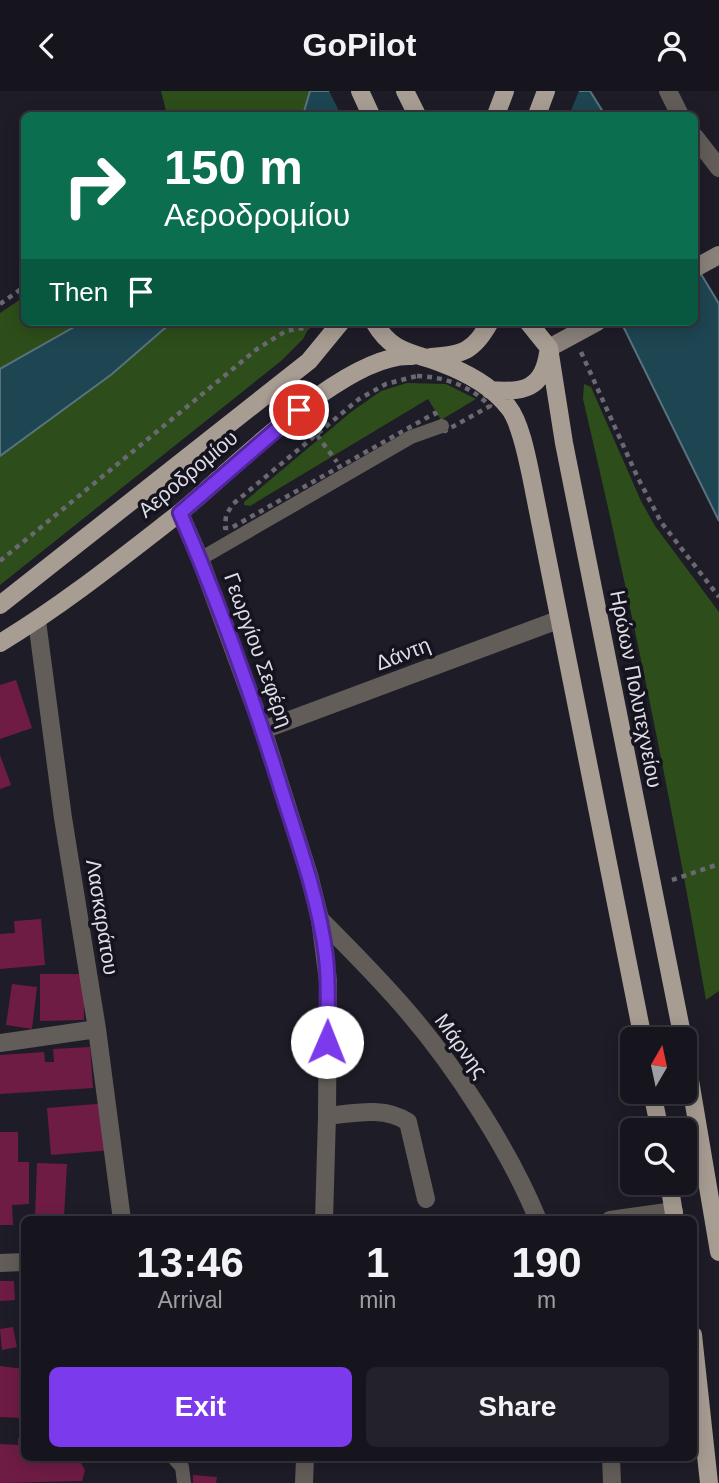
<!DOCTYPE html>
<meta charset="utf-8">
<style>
body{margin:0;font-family:Arial,sans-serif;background:#23222a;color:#f1f3f6;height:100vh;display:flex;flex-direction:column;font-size:26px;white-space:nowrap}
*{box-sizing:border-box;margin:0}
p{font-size:23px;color:#9e9fa4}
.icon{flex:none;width:38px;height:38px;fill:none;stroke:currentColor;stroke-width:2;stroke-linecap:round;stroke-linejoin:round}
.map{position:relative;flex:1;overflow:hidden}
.side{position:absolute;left:21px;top:1125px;width:676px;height:245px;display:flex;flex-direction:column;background:#16151d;border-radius:10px;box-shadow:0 4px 18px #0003,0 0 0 2px #35343b}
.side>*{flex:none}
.banner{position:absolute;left:21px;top:21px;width:677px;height:214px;border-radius:10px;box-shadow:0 4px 18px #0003,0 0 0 2px #35343b;background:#0b6e4f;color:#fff;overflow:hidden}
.needle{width:46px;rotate:9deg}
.tools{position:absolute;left:620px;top:936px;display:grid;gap:14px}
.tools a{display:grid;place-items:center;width:77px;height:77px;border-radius:10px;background:#16151d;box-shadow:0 4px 18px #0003,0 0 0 2px #35343b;font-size:35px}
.pin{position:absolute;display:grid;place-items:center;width:60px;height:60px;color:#fff;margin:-30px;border:4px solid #fff;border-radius:50%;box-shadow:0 2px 7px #0007}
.me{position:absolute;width:77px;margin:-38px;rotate:1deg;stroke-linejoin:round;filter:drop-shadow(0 0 5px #0008)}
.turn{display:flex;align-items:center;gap:24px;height:147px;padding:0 28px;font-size:32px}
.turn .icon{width:91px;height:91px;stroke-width:2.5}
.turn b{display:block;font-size:49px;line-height:60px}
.then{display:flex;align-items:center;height:66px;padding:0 28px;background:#0003;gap:14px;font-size:26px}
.eta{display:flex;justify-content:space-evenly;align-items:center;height:119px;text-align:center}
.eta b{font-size:42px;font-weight:700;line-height:49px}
.cta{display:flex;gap:14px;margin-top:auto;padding:14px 28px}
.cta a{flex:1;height:80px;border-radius:10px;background:#7c3aed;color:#fff;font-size:28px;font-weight:700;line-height:80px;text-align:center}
.cta a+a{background:#23222a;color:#f1f3f6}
header{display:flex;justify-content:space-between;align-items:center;height:91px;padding:0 28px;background:#16151d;font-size:32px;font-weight:700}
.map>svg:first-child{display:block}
</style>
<header><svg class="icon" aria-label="back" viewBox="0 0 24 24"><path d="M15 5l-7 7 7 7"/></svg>GoPilot<svg class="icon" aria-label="person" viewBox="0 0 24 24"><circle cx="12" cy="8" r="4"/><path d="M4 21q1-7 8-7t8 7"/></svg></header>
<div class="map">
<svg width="719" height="1392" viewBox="0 0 719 1392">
<rect width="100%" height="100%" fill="#1e1c27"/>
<path fill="#2d4e1a" d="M161 0H310L303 24H167Z
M24 206V231H83L0 278V222Z
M172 231H312L303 248 281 270 0 494V365L112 283Z
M407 292 446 293 476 308 441 329 428 308 250 415 244 414V411L351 321 381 300Z
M584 293 591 296 641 410 655 435 719 521V900L706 909C671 707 630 507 583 308Z"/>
<path fill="#1e4552" stroke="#58737e" stroke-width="2" d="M310 0H379L362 24H303Z
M525 0H590L605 24H534Z
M695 173 719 213V430L621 231H695Z
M83 231H172L112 283 0 365V278Z"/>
<path fill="#1e1c27" d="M329 0H383L366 24H341Z
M522 0H579L569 24H530Z"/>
<path fill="#6f1c45" d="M16 589 32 637 0 648V594Z
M0 664 11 694 0 698Z
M41 828 45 874 0 878V843L15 842 14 830Z
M40 883H84V929L40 930Z
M12 893 37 896 32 938 6 934Z
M90 956 93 997 0 1003V964L44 961 45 971H54L53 958Z
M108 1012 112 1059 51 1064 47 1017Z
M0 1041H18V1071H29V1113L12 1114 13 1134H0Z
M37 1072 67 1073 64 1126 35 1125Z
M0 1190H14L15 1209 0 1210Z
M13 1236 17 1256 2 1259 0 1238Z
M0 1275 24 1278V1327L0 1326Z
M18 1347H24V1367H78L85 1379 82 1390 0 1392V1353L18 1354Z
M193 1384 217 1386 216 1392H193Z"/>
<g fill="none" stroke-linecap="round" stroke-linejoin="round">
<path stroke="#6a6972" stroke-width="4.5" stroke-dasharray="5 5" stroke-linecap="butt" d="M0 213 24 196
M581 261 637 385 661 431 719 506
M417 285C445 286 469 294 490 315L445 340 435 322 231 437H225L226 424 233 413 359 308 386 293Z
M311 336 337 371
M0 470 257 258 286 240 309 236
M672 789 719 773"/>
<path stroke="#625d58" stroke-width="14" d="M200 468 411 346 442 335
M174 1367 182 1376 184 1392"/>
<path stroke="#625d58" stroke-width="18" d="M668 0 680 24
M695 46 719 77
M37 530 63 727 97 938 122 1129
M263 639 558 529
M320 828C350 858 380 888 408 921 456 977 510 1060 538 1129
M0 952 97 938
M327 1025C354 1022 385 1015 408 1031L426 1108
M610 1129 674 1120
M0 1172 24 1171
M611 1367 612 1392"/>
<path stroke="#625d58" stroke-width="18" d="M180 422 200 468 263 639 309 784 320 828 328 890 327 1025 324 1129
M304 1392 305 1367"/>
<path stroke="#89817a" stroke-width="18" d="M695 177 719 164
M549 257 597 231"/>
<path stroke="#a89d93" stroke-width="18" d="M360 0 371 24
M405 0 417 24
M496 24 505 0
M537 24 546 0
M374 231C392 262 411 261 441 272 465 281 493 296 509 317 521 332 528 371 532 390L643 948
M528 231 549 257 564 352 683 948
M431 266C463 264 474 260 490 231
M490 299C523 302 543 298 548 262
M0 514 309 270 341 231
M0 552C63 514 119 469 177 424 230 382 344 261 412 265
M684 954 719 1161
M652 1001 660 1040
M669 1092 675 1129
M693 1244 709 1392"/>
</g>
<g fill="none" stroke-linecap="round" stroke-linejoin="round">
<defs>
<path id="route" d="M299 319 180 422C220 514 254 610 284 707 301 759 319 811 326 866 329 894 328 923 327 951"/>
</defs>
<use href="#route" stroke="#51269a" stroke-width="18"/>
<use href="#route" stroke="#7c3aed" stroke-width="12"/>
</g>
<g text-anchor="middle" stroke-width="7" stroke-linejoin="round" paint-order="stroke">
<g font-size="21" fill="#dedde5" stroke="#14131e">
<text transform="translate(188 383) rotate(-40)" y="7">Αεροδρομίου</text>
<text transform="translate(258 559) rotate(70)" y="7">Γεωργίου Σεφέρη</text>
<text transform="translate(403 563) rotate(-21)" y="7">Δάντη</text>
<text transform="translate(636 598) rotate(79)" y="7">Ηρώων Πολυτεχνείου</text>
<text transform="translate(102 826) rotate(81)" y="7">Λασκαράτου</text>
<text transform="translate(461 955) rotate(54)" y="7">Μάρνης</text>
</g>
</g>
</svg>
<div class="tools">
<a><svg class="needle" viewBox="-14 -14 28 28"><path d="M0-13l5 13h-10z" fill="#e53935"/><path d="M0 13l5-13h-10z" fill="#9e9fa4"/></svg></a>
<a><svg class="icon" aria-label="search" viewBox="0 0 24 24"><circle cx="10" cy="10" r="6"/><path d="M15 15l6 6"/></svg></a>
</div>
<div class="pin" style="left:299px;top:319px;background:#d93025"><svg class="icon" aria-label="arrive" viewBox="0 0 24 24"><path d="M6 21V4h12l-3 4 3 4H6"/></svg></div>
<svg class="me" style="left:327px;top:951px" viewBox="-20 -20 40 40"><circle r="19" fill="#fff"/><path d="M0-13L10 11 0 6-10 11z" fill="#7c3aed"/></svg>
<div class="banner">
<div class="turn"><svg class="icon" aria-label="right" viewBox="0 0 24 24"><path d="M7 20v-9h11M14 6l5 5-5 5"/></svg><div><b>150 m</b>Αεροδρομίου</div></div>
<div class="then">Then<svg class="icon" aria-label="arrive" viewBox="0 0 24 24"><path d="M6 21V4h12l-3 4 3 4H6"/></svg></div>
</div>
<section class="side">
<div class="eta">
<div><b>13:46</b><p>Arrival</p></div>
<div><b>1</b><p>min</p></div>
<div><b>190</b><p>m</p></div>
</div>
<div class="cta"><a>Exit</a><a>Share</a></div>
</section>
</div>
